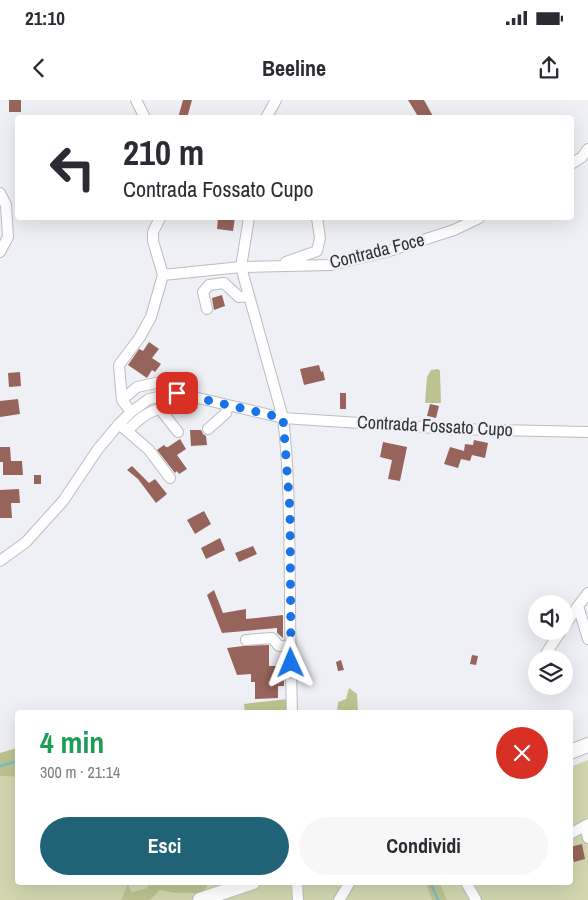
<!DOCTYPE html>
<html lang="it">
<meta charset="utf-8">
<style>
body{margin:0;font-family:"Archivo Narrow",sans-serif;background:#f7f7f7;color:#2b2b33;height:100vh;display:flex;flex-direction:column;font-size:19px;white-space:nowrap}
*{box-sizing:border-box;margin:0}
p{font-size:16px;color:#7c7c81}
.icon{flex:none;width:28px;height:28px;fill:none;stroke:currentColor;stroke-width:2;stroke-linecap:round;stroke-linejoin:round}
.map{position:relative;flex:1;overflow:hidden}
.sheet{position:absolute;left:15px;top:610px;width:558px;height:175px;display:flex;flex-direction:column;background:#fff;border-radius:5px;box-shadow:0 5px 20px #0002}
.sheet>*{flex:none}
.banner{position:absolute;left:15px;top:15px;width:559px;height:105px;border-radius:5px;box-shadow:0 5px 20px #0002;background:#fff;color:#2b2b33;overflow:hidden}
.buttons{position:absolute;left:528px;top:495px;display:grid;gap:10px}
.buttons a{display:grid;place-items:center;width:45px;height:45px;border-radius:50%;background:#fff;box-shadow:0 5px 20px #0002;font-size:25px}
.pin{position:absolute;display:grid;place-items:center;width:42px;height:42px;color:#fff;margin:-21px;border-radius:10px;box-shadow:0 2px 8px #0006}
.me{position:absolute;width:55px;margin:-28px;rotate:359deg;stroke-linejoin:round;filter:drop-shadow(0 0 4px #0008)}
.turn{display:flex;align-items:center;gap:18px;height:105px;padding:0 25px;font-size:22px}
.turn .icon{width:65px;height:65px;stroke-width:2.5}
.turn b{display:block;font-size:35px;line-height:42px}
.round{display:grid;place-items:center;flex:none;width:52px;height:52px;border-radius:26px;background:#f7f7f7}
.overview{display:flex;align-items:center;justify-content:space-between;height:85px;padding:0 25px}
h1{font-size:30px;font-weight:700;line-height:38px;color:#1e9e55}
.primary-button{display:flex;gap:10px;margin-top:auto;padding:10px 25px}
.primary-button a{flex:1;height:58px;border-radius:30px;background:#206276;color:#fff;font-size:20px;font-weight:700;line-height:58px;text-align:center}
.primary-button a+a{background:#f7f7f7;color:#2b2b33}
.status{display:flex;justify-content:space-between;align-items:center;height:35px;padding:0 25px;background:#fff;direction:ltr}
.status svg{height:14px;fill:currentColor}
header{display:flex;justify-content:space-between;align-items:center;height:65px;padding:0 25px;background:#fff;font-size:22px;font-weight:700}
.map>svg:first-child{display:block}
</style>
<div class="status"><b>21:10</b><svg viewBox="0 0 49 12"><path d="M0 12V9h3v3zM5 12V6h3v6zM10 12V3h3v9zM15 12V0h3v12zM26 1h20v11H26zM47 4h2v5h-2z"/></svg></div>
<header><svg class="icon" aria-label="back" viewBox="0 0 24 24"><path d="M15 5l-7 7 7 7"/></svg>Beeline<svg class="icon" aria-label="share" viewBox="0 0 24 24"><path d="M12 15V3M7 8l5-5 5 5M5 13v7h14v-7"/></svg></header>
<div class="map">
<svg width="588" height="800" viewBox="0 0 588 800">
<rect width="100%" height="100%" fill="#eef0f5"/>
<path fill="#d2d7b0" d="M588 660V719L570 730V667Z
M0 676 17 677 18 782 128 783 121 800H0Z
M588 727V800H447L440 783 570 782V738Z
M129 783H148L147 788 130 792Z
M209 783H291L292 800H147L150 799 160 790 174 793 208 786Z
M302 783H419L427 786 432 800H303Z"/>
<path fill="#bdc390" d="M438 269 440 271 441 303H425L427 277 431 270Z
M349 588 357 594 358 612H337L338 602 346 599Z
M287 599 288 612H245L244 604Z
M17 648V677L0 676V653Z
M128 783 131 792 147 788 148 783H209L203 793H174L160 790 150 800H121Z
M419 783H440L447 800H432L427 786Z"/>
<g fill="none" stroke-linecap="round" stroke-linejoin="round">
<path stroke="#7abdc3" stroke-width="2.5" d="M0 666 18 661
M430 782 438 800"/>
</g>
<path fill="#97645b" d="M9 0H21V12H9Z
M183 0H192L187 18H178Z
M408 0H424L434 18H419Z
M218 118H235L233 131 217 129Z
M222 195 225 206 214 210 212 198Z
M149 242 159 249 152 258 161 264 155 272 152 270 147 278 128 265 139 249 143 251Z
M319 265 321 272 323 271 325 280 304 285 300 269Z
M20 272 21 286 9 287 8 273Z
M340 293H346V309H340Z
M18 299 20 314 0 317V301Z
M430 304 439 306 436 318 427 316Z
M190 330H201L203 334 206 336 207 345 191 346Z
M180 339 186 349 177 355 187 369 179 374 177 371 175 373 157 350 164 345 166 347H168Z
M474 340 488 343 485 358 472 355 470 361 461 359 458 368 444 364 450 347 464 351 465 344 473 345Z
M383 342 407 347 400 381 388 379 392 360 380 357Z
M0 347H10L11 361H22L23 375H3V362H0Z
M132 366 149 383 155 379 167 394 156 403 138 379 127 370Z
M34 375H41V384H34Z
M19 389 20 403H11L12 418H0V390Z
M204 411 211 424 195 434 187 420Z
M220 438 225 450 206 459 201 448Z
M253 446 257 454 239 462 235 453Z
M214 490 223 513 246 509V519L283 515V538L277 533V528L222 533 207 495Z
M243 546 269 545V566H284V586H278V598L255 599V582H251V574L237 575 227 548Z
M472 555 478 556 476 565 470 564Z
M341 560 344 570 338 571 336 562Z
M582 744 585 759 574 762 570 747Z"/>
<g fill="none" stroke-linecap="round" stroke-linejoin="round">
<defs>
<path id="minor" d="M136 0 145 18
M266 18 276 0
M571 64 582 57 588 49
M0 93 6 105 8 137 0 152
M249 118 241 167 283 318C290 377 289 435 290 494 290 533 291 573 292 612
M286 162 317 151 320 138 317 118
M163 175 241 167 331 165 386 152 454 130 479 118
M207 209 203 192 209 185 224 183 239 197 249 196
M122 300 137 287 170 280
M131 312 122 300 119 265 140 237 151 217 163 175 153 141V132L160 118
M119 324 149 350 170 378
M208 329 226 313 228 305
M127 331C137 321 146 312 160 309L178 332
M0 461 26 442 63 401 98 349 119 324 131 312 149 299 177 293 283 318 452 329 588 332
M588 493 578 506 588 539
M564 527 578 506
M246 540 272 538 279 546H291
M545 559 547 552 561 531
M585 726 588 738
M570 734 588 724
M297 782 298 800
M466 782 476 800
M339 800 350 782"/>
<path id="major" d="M570 652 588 645
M200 800 253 782"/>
</defs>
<use href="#minor" stroke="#bbbdc1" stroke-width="12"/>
<use href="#major" stroke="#bbbdc1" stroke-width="16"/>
<use href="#minor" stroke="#fff" stroke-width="10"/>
<use href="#major" stroke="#fff" stroke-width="14"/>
</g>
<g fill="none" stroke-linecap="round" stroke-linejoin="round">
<path stroke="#1a73e8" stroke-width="9" stroke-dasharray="0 16.2" d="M177 293 283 318 290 410 291 563"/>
</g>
<g text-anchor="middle" stroke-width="5" stroke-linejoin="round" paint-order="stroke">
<g font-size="18" fill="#313233" stroke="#eef0f5">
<text transform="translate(377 151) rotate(-14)" y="6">Contrada Foce</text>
<text transform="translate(435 326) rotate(3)" y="6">Contrada Fossato Cupo</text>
</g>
</g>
</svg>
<div class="buttons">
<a><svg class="icon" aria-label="sound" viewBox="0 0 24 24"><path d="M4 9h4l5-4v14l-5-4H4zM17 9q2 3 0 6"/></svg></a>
<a><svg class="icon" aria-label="layers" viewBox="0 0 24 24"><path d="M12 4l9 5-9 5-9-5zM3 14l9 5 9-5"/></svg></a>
</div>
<div class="pin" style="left:177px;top:293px;background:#d93025"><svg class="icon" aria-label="arrive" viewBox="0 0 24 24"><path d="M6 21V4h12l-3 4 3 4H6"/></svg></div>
<svg class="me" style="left:291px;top:563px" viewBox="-20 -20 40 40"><path d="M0-17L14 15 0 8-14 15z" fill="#1a73e8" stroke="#fff" stroke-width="4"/></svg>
<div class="banner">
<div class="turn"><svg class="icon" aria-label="left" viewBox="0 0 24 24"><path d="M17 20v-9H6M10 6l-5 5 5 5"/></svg><div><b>210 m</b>Contrada Fossato Cupo</div></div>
</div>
<section class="sheet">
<div class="overview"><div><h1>4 min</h1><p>300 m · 21:14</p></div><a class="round" style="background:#d93025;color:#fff"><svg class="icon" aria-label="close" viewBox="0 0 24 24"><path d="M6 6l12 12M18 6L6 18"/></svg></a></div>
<div class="primary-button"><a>Esci</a><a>Condividi</a></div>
</section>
</div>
